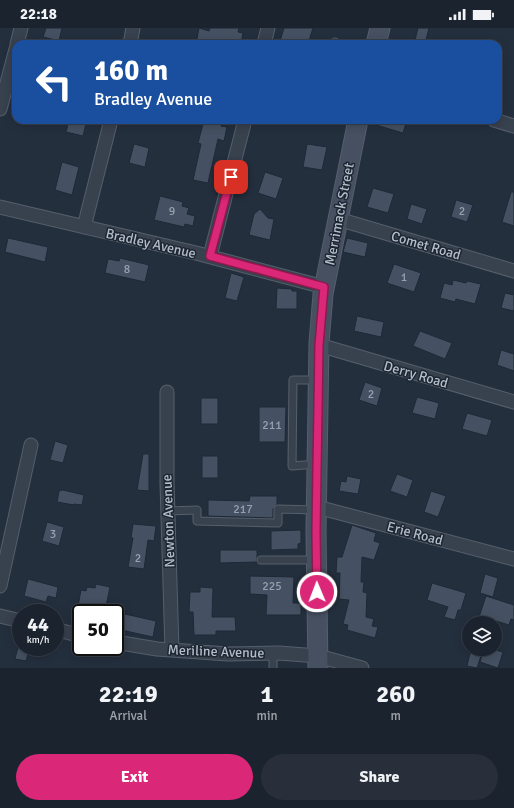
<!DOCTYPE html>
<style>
body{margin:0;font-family:Signika,sans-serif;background:#282f3a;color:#f1f3f6;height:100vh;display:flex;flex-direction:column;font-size:15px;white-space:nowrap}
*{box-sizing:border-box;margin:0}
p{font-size:13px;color:#a0a4aa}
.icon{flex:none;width:22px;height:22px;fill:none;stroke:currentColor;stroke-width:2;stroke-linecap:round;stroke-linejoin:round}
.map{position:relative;height:640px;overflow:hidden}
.side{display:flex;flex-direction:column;background:#1b232e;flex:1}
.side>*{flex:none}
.top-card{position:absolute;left:12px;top:12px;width:490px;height:84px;border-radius:12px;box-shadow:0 2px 10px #0003,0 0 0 1px #39404a;background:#1a4fa0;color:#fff;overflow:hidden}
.fabs{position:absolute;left:462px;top:588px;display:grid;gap:8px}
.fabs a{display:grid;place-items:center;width:40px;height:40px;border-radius:50%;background:#1b232e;box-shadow:0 2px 10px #0003,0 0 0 1px #39404a;font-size:20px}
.speed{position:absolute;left:12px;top:576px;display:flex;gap:8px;font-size:20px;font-weight:700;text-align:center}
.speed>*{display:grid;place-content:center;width:52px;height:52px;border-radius:50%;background:#1b232e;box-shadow:0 2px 10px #0003,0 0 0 1px #39404a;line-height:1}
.speed small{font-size:10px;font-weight:400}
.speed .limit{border:2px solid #111;border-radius:6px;background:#fff;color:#111}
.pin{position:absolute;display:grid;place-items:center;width:34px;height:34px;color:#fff;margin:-17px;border-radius:8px;box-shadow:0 2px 6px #0006}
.me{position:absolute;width:44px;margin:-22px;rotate:359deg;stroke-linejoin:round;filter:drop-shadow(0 0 3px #0008)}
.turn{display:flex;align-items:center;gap:14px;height:84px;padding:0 16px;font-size:18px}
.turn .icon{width:52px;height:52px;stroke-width:2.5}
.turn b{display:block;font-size:28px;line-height:34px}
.eta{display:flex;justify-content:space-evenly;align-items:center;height:68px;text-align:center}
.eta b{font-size:24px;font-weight:700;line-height:28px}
.button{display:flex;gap:8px;margin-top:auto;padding:8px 16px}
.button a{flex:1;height:46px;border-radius:24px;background:#db2777;color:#fff;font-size:16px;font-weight:700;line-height:46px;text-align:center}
.button a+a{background:#282f3a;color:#f1f3f6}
.status{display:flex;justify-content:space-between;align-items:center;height:28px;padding:0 20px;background:#1b232e;direction:ltr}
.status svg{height:11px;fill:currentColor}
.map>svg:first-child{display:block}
</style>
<div class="status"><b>22:18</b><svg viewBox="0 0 49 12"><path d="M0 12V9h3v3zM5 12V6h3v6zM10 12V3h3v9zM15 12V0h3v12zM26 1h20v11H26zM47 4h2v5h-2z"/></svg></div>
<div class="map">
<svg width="514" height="640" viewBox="0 0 514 640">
<rect width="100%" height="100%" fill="#242f3e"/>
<path fill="#455162" stroke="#1f2835" d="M46 0H62L59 13 43 9Z
M199 0 209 3 210 0H239L238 4 243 5 241 16H222L208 13V16H196Z
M284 0H313L308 16H279Z
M418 0H429L425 16H414Z
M69 92H87L83 108 66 104Z
M204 92 221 96V98L227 99 224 113 218 111 208 155 193 152 201 116 198 115Z
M369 92H407L403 105 369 95Z
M134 116 149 120 145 139 129 135Z
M307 116 327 119 322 142 303 139Z
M62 134 79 139 72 167 55 162Z
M265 144 283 150 276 171 258 165Z
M373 160 394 166 388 185 367 179Z
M511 164H514V198L502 194Z
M160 168 183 174 182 178 189 180 187 186 195 188 193 198 185 196 184 199 154 192Z
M456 172 473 177 467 194 451 189Z
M411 176 427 181 422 196 407 191Z
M260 181 268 190 274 191 270 212 249 207 254 186Z
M8 210 48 219 45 234 5 224Z
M347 210 368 215 365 229 343 224Z
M120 230 149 237 145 254 105 245 108 231 119 233Z
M394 236 421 245 414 264 387 255Z
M231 245 244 249 237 273 225 270Z
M453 252 466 255 467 253 481 256 475 276 456 271 455 274 440 270 444 255 452 257Z
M277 260 292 261V263H297V281H276Z
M505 265 514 267V283L501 280Z
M357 288 384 294 381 309 354 303Z
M420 303 452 315 445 331 413 318Z
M501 322 514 326V343L497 337Z
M365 354 382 360 377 378 359 372Z
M417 369 439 375 435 391 412 385Z
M201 370H218V396H201Z
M259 379H286L285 414H259Z
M467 385 492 392 487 408 462 401Z
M55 413 68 417 63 435 50 432Z
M143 426H149V463L137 462Z
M202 428H218V450H202Z
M397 446 413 452 407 469 390 463Z
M347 448 361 451 358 466 339 463 341 453 346 454Z
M63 462 84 467 82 477 74 476V477L57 474 59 463Z
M431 463 446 468 438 489 424 484Z
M250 468H277V476L273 481V490L208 488V472L249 473Z
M47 494 64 499 59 518 42 513Z
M133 496 156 498 154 513 148 512 144 541 128 539 133 510H131Z
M352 497 376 505 374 513 380 515 374 532 362 529 361 554H364L363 564 367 565 366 589 374 591 372 598 378 599 375 610 347 602 348 597 343 596 349 572 339 571 340 545H336L337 529H342Z
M301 502V515L298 516V521L271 522V503Z
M220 522H257V534L220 535Z
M485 546 498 550 493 569 480 565Z
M250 548 294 549 293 575H301V587H266L267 567 250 566Z
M28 551 58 559 56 570 48 568 46 574 24 568Z
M432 555 466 565 461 582H458L455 592 444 589 448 579 427 572Z
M96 556 110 559 105 583 78 578 81 562 86 563 87 559 95 560Z
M200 559 213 560 212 589H235L236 603H216V607H194L193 584H189L190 564H200Z
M486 568 514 577V592L511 591 509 597 496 593 495 595H477Z
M115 578 126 581 125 586 156 593 153 609 121 602 119 607 115 606Z
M18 619H30L26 633 15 631Z
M484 621H492L503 624 498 640 480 634Z
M470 625 481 628 477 640 467 638Z"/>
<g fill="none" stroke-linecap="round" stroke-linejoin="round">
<defs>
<path id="lane" d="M334 16 335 14
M317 436 292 438 293 352H318
M168 483 197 482V493L278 495V481L316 482
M261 532H317
M273 625V640"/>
<path id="street" d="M17 16 21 0
M130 16 133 0
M264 16 268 0
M0 81 16 21
M494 92 514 98
M0 179 196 225 324 259
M338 191 514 243
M84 199 111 92
M210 228 245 92
M319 317 514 374
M167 364V455L172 622
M317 479 514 531
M0 558 31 417
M0 588 21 593
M55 601 81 608
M115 614 157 621 228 626 279 625 318 628 362 640"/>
<path id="secondary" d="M376 16 380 0
M318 640 316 503 319 315 323 266 358 92"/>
</defs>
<use href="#lane" stroke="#565f6c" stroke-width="9"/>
<use href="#street" stroke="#565f6c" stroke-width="15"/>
<use href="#secondary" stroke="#565f6c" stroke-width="21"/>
<use href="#lane" stroke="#38414e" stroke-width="7"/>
<use href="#street" stroke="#38414e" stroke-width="13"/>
<use href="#secondary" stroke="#465061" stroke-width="19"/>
</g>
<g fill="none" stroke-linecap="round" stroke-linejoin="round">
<defs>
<path id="route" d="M231 149 210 228 324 259 319 317 316 504 317 564"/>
</defs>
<use href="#route" stroke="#8e194d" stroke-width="10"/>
<use href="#route" stroke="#db2777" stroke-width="7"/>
</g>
<g text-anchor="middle" stroke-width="3" stroke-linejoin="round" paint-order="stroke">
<g font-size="12" fill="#98a1af">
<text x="172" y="187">9</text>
<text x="462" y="187">2</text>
<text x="127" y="245">8</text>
<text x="404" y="253">1</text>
<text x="371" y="370">2</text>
<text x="272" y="401">211</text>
<text x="243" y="485">217</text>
<text x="53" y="510">3</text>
<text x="138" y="534">2</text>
<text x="272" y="562">225</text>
</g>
<g font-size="14" fill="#b4bcc9" stroke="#1d2633">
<text transform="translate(339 186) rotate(-79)" y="5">Merrimack Street</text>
<text transform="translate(151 215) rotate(13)" y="5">Bradley Avenue</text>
<text transform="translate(426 217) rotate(16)" y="5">Comet Road</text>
<text transform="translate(416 346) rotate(16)" y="5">Derry Road</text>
<text transform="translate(168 493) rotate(-92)" y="5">Newton Avenue</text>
<text transform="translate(415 505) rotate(15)" y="5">Erie Road</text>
<text transform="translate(216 623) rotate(2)" y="5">Meriline Avenue</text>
</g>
</g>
</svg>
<div class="fabs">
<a><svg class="icon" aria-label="layers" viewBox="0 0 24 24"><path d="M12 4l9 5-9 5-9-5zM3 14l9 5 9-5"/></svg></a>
</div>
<div class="speed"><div>44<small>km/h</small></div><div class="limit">50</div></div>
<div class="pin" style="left:231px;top:149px;background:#d93025"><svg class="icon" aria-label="arrive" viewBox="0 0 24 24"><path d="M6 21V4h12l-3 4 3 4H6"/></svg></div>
<svg class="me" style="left:317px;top:564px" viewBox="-20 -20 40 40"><circle r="17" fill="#db2777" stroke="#fff" stroke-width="3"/><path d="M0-11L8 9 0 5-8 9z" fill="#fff"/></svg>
<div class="top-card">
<div class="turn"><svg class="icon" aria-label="left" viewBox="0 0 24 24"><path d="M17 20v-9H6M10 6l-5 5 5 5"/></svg><div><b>160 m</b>Bradley Avenue</div></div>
</div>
</div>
<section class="side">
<div class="eta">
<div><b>22:19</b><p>Arrival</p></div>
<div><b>1</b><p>min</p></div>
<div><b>260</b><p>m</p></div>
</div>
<div class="button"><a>Exit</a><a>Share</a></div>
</section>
